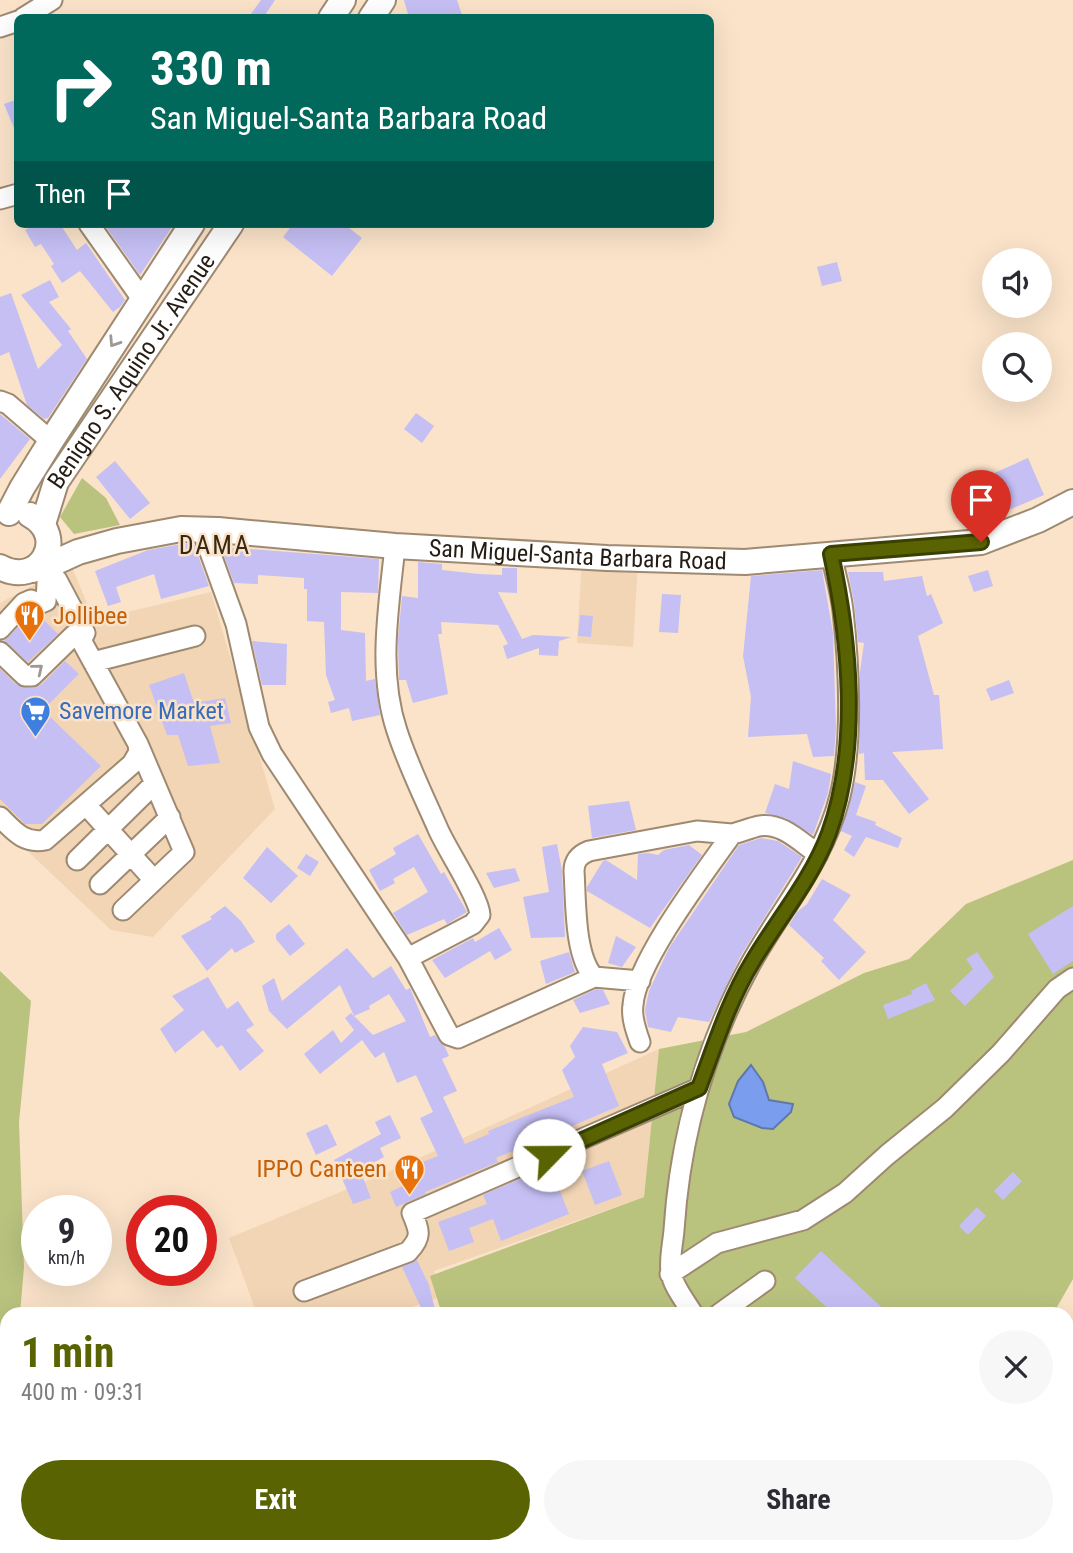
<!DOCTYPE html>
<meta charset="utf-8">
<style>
body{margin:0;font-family:"Roboto Condensed",sans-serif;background:#f7f7f7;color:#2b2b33;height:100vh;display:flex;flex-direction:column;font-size:26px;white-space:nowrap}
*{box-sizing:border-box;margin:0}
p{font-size:23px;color:#7c7c81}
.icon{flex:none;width:38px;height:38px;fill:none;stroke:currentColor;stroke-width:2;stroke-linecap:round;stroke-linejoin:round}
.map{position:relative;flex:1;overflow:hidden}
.details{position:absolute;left:0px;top:1307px;width:1074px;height:247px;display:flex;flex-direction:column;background:#fff;border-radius:21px 21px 0 0;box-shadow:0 7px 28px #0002}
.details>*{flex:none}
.banner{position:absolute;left:14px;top:14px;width:700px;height:214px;border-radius:10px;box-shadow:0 7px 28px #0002;background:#00695c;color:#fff;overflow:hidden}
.fabs{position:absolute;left:982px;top:248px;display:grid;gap:14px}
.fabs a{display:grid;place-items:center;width:70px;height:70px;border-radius:50%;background:#fff;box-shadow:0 7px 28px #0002;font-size:35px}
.speed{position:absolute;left:21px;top:1195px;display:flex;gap:14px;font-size:35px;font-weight:700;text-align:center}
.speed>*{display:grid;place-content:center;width:91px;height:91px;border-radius:50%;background:#fff;box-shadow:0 7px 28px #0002;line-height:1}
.speed small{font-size:18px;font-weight:400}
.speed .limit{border:10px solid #d22;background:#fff;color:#111}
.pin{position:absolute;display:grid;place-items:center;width:60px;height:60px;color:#fff;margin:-72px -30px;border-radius:50% 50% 50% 0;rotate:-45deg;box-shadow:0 0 7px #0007}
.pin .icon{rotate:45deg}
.me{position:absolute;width:77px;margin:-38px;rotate:67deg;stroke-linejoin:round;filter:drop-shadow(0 0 5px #0008)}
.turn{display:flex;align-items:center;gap:24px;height:147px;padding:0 21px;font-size:32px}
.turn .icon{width:91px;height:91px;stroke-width:2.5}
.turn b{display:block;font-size:49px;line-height:60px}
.then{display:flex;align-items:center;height:66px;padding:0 21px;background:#0003;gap:14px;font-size:26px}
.round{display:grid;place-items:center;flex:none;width:74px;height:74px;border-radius:37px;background:#f7f7f7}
.headline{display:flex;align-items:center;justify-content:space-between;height:119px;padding:0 21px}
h1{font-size:42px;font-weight:700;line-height:52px;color:#5a6302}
.cta{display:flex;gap:14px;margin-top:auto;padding:14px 21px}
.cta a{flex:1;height:80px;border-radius:42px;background:#5a6302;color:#fff;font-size:28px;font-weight:700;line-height:80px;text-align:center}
.cta a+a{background:#f7f7f7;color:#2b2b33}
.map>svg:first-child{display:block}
</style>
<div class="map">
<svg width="1073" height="1553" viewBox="0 0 1073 1553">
<rect width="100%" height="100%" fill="#fae3c9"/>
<path fill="#f2d5b5" d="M582 561 638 564 633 647 577 643Z
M71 565 94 620 211 592 275 809 153 937 111 930 0 825V603Z
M659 1049 644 1197 434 1271 442 1296 393 1314H257L229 1238 386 1173Z"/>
<path fill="#b9c37e" d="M82 478 106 498 120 525 74 534 60 517Z
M1073 860V1279L1053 1314H442L430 1276 644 1197 659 1049 746 1032 864 973 909 959 966 904Z
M0 971 31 1001 19 1122 24 1267 20 1314H7V1547H89L84 1553H0Z
M1068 1421 1073 1425V1553H516L514 1547H1068Z
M231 1547H332L346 1553H232Z"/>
<path fill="#7a9eed" stroke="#6077ac" stroke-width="2" d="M751 1065 763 1082 769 1100 793 1104 791 1112 773 1129 762 1128 734 1117 729 1104 738 1081Z
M1068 1467 1073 1469V1553H1035L1033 1547H1068Z"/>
<path fill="#c5bff4" d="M261 0H275L263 18H248Z
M404 0H457L463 18H409Z
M18 99V135H17L4 104Z
M35 224H60L77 250 86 243 125 300 120 307 113 312 80 271 62 283 51 266 54 264 41 244 35 247 25 230Z
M104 224H174L140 275Z
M293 224H344L362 238 332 276 283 237Z
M837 262 842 281 822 286 817 267Z
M50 280 59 297 49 302 71 329 68 331 87 359 48 418 44 419 27 405 9 352 0 356V297L11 293 38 369 62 345 21 295Z
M416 413 434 426 422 443 404 429Z
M0 414 30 439 0 479Z
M1028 458 1044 495 990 518 974 482Z
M115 461 150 503 130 519 96 477Z
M182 544H194L209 586 161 599 154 574 116 587 121 602 108 606 95 571 148 550Z
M224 547 379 559 378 593 341 592V630L365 633 366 681 375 679 380 715 352 721 349 708 331 713 328 702 335 700 326 675 324 622 307 621V589H304V578L258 575V584L234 583 224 556Z
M418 562 442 564V570L479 574 502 575V568H517V593L498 592 522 639 533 635 571 637 559 641 558 656 539 655V648L507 659 503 646 508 644 498 625 441 622 442 634H438L448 694 413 703 406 680H399L398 639 402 596 418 598Z
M822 570 833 633 836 728 834 756 813 757 807 734 748 737 751 697 743 656 751 576Z
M988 570 993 586 974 592 968 576Z
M848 572H883L884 581 922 576 927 596 931 594 943 623 918 636 934 695H939L943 749 892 752 929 799 909 814 883 780H865L864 753 859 754 860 672 864 643 858 642 854 602Z
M662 594 681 595 678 633 659 632Z
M31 614 40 616 58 634 28 662 4 641Z
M580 615 593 616 591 637 578 636Z
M252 641 287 644 286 685H262Z
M65 661 79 674 43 710 101 766 42 824H25L0 799V669L17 685 32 688 41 685Z
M184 673 194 703 225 698 231 723 210 726 220 763 188 766 178 735H167L149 685Z
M1009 680 1014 693 991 701 986 689Z
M793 761 831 774 828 793 813 835 787 819 765 813 775 784 789 789Z
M855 782 866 786 856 815 876 822 875 825 902 838 898 848 866 837 854 857 844 850 852 836 841 831Z
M629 801 636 830 592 838 588 806Z
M418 834 441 874 444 872 467 912 447 924 444 919 407 935 393 913 428 892 414 867 393 879 395 883 380 891 369 870 396 854 393 848Z
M761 838 778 841 802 857 740 957 709 1022 678 1017 671 1032 648 1027 645 1010 649 991 669 948 739 845Z
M557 844 562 871 565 937 531 938 523 897 549 892 542 847Z
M689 845 702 855 650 928 587 891V887L603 861 606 860 637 880 638 854 648 853 658 855 664 850Z
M267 847 298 876 271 903 243 878Z
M306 854 319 862 310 876 297 868Z
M515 868 520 881 494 888 486 873Z
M822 879 851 895 833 920 866 952 839 980 821 961 824 958 789 925 797 912 807 904Z
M225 906 241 921 255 942 235 953 232 948 207 971 181 936 212 919 210 917Z
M1073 906V961L1053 974 1028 934Z
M289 924 305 944 290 956 276 939V934Z
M499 928 512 950 495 960 490 951 445 978 432 960 473 938 475 942Z
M616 936 636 947 622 967 608 963Z
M347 948 373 978 391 966 406 990 410 988 430 1037 435 1035 445 1047 449 1056 442 1059 457 1091 443 1097 465 1144 489 1134 488 1131 574 1097 562 1070 575 1057 570 1046 583 1027 617 1032 628 1053 602 1064 619 1106 496 1158 498 1162 425 1192 426 1194 396 1207 390 1192 422 1177 417 1164 438 1156 420 1118 433 1112 416 1075 397 1083 384 1052 375 1058 362 1040 320 1074 304 1054 333 1030 341 1043 354 1030 345 1018 351 1013 373 1035 406 1021 389 994 369 1006 370 1009 354 1016 340 985 287 1029 269 1011 262 986 274 978 282 1001Z
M569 952 575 972 546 984 540 961Z
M977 952 994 977 965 1006 950 991 973 969 966 959Z
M208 977 227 1009 238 1001 254 1025 246 1030 264 1051 240 1071 222 1045 217 1048 203 1030 175 1053 160 1029 184 1010 172 996Z
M926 983 935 1000 888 1019 883 1005 912 994 911 991Z
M596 989 603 990 610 1004 580 1013 573 1000Z
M390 1115 401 1138 380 1148 384 1157 360 1170 371 1198 353 1204 334 1160 381 1134 375 1122Z
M327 1124 337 1145 316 1155 306 1133Z
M609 1161 622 1195 595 1205 582 1171Z
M550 1166 569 1214 501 1241 493 1219 469 1228 474 1242 449 1251 438 1222 487 1204 483 1195Z
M1013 1172 1022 1181 1003 1200 994 1191Z
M977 1207 986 1216 968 1235 959 1226Z
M821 1251 889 1314H834L795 1278Z
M417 1260 429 1285 436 1314H424L402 1267Z"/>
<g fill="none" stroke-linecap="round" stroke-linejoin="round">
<defs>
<path id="minor" d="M23 18 52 0
M0 27 18 21
M0 199 18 194
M89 224 142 299
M0 401 8 404 51 441
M202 530 236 624 259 727 272 754 408 958 449 1035 458 1038 594 977 640 981
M395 546C389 606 377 671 397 731 408 765 424 797 438 829 447 850 479 897 480 915L473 924 408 958
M0 629 24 603 31 600 39 604 46 601 47 583
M0 652 25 676H32L74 635
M93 662 195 636
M86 805 154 880
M0 817C14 831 24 844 45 840L132 764 139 752 138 744 81 640 85 633 57 580 45 567
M77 860 154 784
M100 884 170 817
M123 910 184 852 138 744
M594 977C574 956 576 900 574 871 574 861 579 855 589 851L697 831 732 834
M640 1042C636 1031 631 1017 633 1005 636 962 705 872 732 834 741 832 750 828 759 826 782 822 800 842 818 854
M670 1274 717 1243 803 1220 845 1193 887 1155 945 1108 1001 1053 1057 989 1073 978
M304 1291 408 1252C422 1237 420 1232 412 1213L699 1088
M693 1314C686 1302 672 1285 671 1272 669 1259 673 1243 674 1230 680 1137 706 1045 751 963 783 906 824 861 840 796 853 743 849 665 843 611 841 592 835 573 831 554
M719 1314 765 1281"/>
<g id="major">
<path d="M331 18 343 0"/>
<path d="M371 18 383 0"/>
<path d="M9 513 22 488 51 441 192 224"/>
<path id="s1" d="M43 524 56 482 231 224"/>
<path d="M0 567C40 589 69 536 30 515"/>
<path id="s2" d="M32 570 45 567 78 552 117 541 181 529 218 530 395 546 607 558 745 562 981 542 1038 520 1073 502"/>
</g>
</defs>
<use href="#minor" stroke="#9e8971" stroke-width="23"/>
<use href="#major" stroke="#9e8971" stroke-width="28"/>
<use href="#minor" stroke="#fff" stroke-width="19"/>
<use href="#major" stroke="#fff" stroke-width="24"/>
</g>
<defs><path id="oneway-chevron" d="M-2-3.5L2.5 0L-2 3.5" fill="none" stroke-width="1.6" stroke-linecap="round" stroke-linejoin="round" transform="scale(1.75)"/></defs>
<g stroke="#9d9995">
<use href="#oneway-chevron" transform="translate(114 342) rotate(123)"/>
<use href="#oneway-chevron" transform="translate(38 669) rotate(-39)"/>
</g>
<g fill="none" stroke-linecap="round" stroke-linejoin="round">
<defs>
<path id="route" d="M549 1155 699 1088C715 1045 729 1000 753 961 778 919 812 879 829 833 860 748 850 641 831 554L981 542"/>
</defs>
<use href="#route" stroke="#3a4001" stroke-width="18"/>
<use href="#route" stroke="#5a6302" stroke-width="12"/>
</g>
<defs>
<symbol id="restaurant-pin" viewBox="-11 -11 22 30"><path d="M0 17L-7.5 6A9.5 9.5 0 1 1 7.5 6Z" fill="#e8710a" stroke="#fae3c9"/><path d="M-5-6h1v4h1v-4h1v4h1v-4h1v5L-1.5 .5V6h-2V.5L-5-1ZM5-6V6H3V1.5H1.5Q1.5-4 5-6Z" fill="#fff"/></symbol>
<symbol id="supermarket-pin" viewBox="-11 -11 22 30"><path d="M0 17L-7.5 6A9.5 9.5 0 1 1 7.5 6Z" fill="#3f7fe0" stroke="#fae3c9"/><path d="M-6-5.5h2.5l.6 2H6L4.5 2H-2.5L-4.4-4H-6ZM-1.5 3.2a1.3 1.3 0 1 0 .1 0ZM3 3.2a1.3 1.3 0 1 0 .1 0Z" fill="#fff"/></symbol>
</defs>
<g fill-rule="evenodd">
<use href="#restaurant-pin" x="12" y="598" width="35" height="47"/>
<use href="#supermarket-pin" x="18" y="694" width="35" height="47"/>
<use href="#restaurant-pin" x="392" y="1152" width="35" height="47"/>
</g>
<g text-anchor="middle" stroke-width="5" stroke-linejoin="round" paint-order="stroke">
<g font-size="24" fill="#251d13" stroke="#fae3c9">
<text dy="8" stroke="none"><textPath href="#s1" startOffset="178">Benigno S. Aquino Jr. Avenue</textPath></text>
<text dy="8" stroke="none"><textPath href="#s2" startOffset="553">San Miguel-Santa Barbara Road</textPath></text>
</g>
<g font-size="24" fill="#c56008" stroke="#fae3c9" text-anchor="start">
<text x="53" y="624">Jollibee</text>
<text x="387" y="1177" text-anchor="end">IPPO Canteen</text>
</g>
<g font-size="24" fill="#366cbe" stroke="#fae3c9" text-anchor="start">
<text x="59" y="719">Savemore Market</text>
</g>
<g font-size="26" letter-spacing="2" fill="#392812" stroke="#fae3c9">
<text x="215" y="554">DAMA</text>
</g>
</g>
</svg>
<div class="fabs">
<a><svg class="icon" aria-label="sound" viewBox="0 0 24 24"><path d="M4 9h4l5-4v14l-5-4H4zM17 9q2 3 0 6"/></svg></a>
<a><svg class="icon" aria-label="search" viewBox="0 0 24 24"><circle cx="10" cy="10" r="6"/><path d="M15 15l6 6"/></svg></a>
</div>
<div class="speed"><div>9<small>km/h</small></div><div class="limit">20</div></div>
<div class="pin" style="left:981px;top:542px;background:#d93025"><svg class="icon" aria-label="arrive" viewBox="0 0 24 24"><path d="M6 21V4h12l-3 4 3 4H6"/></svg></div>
<svg class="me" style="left:549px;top:1155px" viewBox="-20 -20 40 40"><circle r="19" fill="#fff"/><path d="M0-13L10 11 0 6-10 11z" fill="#5a6302"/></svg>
<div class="banner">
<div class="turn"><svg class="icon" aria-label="right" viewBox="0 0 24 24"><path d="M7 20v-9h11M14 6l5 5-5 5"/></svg><div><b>330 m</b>San Miguel-Santa Barbara Road</div></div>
<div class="then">Then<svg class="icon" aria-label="arrive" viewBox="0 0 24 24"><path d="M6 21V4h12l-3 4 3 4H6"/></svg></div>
</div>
<section class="details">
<div class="headline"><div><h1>1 min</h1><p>400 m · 09:31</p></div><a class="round"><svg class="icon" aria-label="close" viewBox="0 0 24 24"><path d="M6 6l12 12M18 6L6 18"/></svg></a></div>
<div class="cta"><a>Exit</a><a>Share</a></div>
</section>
</div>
